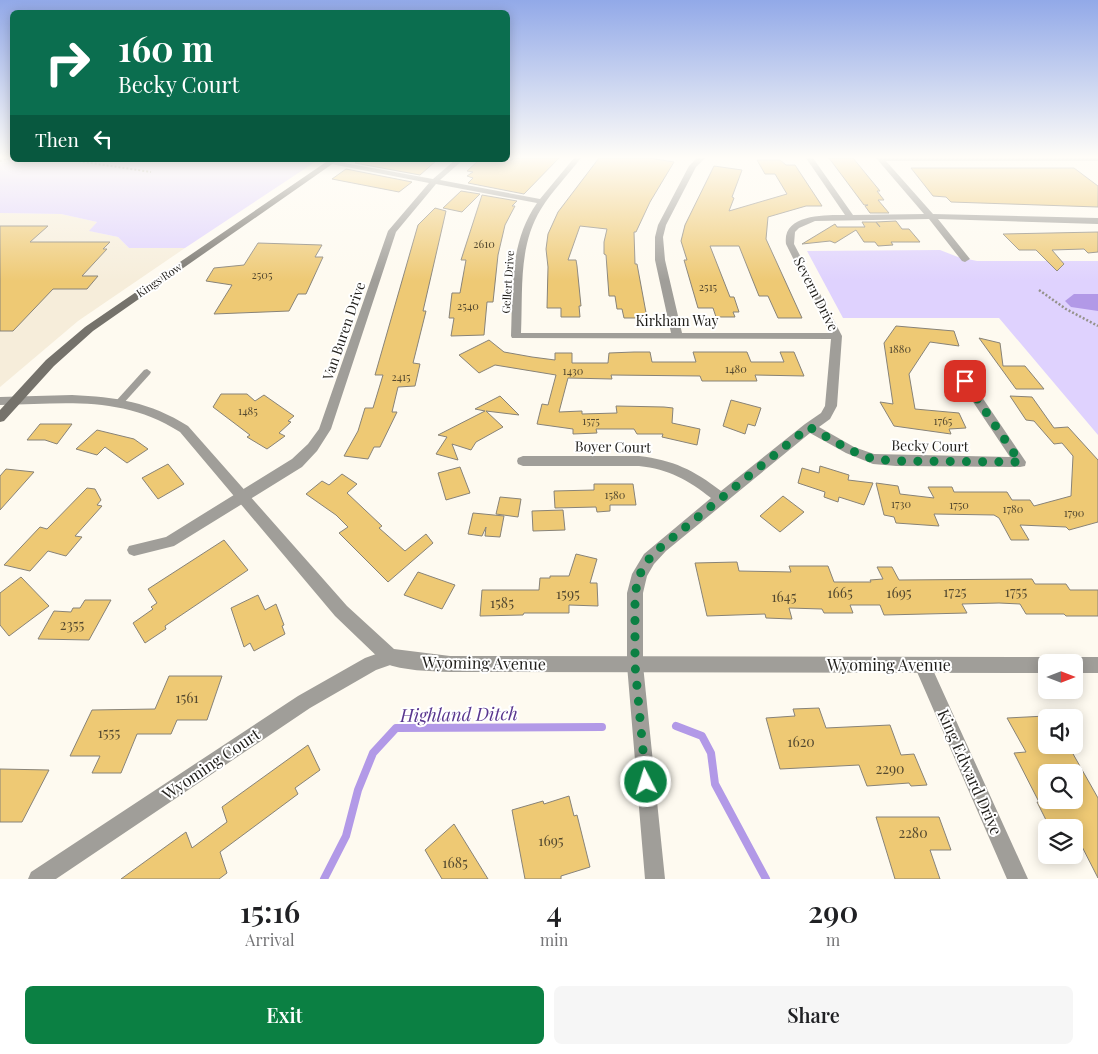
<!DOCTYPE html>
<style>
body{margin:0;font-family:"Playfair Display",serif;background:#f6f6f6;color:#202124;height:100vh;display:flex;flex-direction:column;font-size:19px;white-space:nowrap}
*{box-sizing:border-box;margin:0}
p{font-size:16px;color:#757577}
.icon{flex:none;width:28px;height:28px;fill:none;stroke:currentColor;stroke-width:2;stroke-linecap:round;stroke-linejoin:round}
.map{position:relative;height:879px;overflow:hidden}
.drawer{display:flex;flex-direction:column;background:#fff;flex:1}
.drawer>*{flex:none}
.guide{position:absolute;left:10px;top:10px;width:500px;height:152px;border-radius:8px;box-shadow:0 2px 12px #0003;background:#0b6e4f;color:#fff;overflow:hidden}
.needle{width:32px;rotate:90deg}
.buttons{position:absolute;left:1038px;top:654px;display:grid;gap:10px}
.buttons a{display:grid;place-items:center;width:45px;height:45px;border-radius:8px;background:#fff;box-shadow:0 2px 12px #0003;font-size:25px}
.pin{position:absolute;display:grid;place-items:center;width:42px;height:42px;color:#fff;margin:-21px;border-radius:10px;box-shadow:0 2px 8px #0006}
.me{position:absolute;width:55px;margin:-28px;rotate:355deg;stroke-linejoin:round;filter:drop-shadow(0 0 4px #0008)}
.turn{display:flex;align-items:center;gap:18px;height:105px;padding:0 25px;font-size:22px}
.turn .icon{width:65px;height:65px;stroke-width:2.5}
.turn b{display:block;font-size:35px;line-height:42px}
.then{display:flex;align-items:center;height:48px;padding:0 25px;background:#0003;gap:10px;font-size:19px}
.eta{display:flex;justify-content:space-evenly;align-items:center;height:85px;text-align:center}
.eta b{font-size:30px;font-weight:600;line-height:35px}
.action{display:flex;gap:10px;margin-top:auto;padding:10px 25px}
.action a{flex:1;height:58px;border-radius:8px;background:#0b8043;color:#fff;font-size:20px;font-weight:600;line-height:58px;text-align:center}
.action a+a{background:#f6f6f6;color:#202124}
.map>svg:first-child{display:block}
</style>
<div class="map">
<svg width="1098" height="879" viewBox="0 0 1098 879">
<rect width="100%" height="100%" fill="#fefaf0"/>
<path fill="#f6edda" d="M0 213 61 214 97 222 90 231 118 237 129 248H185L78 321 0 387Z"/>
<path fill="#dfd2fe" d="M0 158H12V160H318L185 248H129L118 237 89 231 97 222 61 214 0 213Z
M940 250 958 257 977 261H1098V435L999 318H843L807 251Z"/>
<path fill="#b299e7" d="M1074 294H1098V311L1071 307 1065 301Z"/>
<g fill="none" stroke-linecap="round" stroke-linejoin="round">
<path stroke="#b299e7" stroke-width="8" d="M676 726 702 736 711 753 715 784 766 879
M324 879 346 836 358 790 373 753 396 728 602 727"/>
</g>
<path fill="#eec974" stroke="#888378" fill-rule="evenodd" d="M513 158H559L524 194 468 183 473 178 467 176 473 172 467 171 479 160H512Z
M599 158H649L674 162 650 202 636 232H634L635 264H637L647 318H624L622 309H617L615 296H609L606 255 604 254V242L607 229 580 226 568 260H576L577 266 581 306H579L580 317H561V308H547L548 267 546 249 548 234 558 212Z
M829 158H853L880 191H877L884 200H878L889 213H870L865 206 868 205H864Z
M359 160H437L420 175 355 163Z
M757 160H780L786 165H795L822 206H806L768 217 766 239 802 318H778L768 296H759L739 246H710L730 297H734L739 312H733L735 317H716L713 308H698L684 260H687L681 241 685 225 714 166 742 170 732 197 734 198 729 211 787 194 775 174H765Z
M911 168H1074L1098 186V207L951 202 946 197 933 196Z
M346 169 412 182 399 192 332 179Z
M461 191 480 194 462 212 443 208Z
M482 195 517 201 512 206H515L505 225 498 255 493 302H487L484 335 451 336 454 318H449L452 293H460L466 260H461Z
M435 208 446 211 423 311H426L413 363 420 364 415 386 398 387 392 412H397L380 447H374L368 459 344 456 358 431 365 408H373L383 375H375L418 225Z
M896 221 902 229H909L920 242H891L893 245 878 246 875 242H864L856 230 835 243 830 241 802 244 835 224 837 227H865L862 222H876L880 227 876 222Z
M0 226H48L30 242H110L103 249H107L82 276H98L87 289H53L13 331H0Z
M1098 232V252L1088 253 1084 249 1052 250 1064 264 1057 271 1036 250H1019L1003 234Z
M258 243 322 245 315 257H323L306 294H298L289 311 214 314 232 285 206 281 214 268 244 265Z
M896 326 954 331 959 346 930 342 909 374 915 409 959 413 966 428 949 429 951 434 894 426 880 402 893 404 884 343Z
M979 338 1000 343 1003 366H1025L1044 389H1016Z
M489 340 504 352 532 357 555 360V353H572V363H608L609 353 634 352H650L652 362H696L693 352H747L751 362H784L780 352H794L804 376 755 375 757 381H702L700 376 611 375 612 379 568 378 559 412 582 411V414L617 413 616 406 664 407 673 408 672 423 700 429 697 445 662 437 663 434H637L634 429H596L597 433 573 434V429L537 424 542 404 548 405 556 375 495 365 479 373 459 355Z
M221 394H247L255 401 264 395 294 416 288 421 291 422 279 433 285 436 267 449 247 437 250 435 213 407Z
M500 396 519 415 486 411 503 427 476 442 471 450 452 444 458 460 436 454 447 437 438 435 485 411 475 409Z
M1010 396 1032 397 1054 428 1068 427 1098 460V522L1069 530 1066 527 1020 525 1029 540H1011L999 518 994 515 934 514 939 526 896 523 894 517 884 515 876 483 898 486 900 494 934 498 928 487H952L954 492H1007L1012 500H1030L1034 506 1071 496 1073 456 1062 443 1054 444 1034 421 1026 420Z
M731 400 761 408 755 426 748 424 745 434 723 426Z
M40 424H72L57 444 45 440H27Z
M97 430 134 439 148 449 127 463 105 447 97 455 76 449Z
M168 464 184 484 158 499 142 478Z
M820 466 849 475 848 480 873 483 864 505 839 497 838 502 824 497 825 492 798 483 802 468 819 473Z
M460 467 470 493 446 500 438 473Z
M6 469 34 472 0 510V476Z
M342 474 357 484 347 493 382 526 379 528 405 551 426 534 433 543 388 582 339 533 348 527 336 515 306 494 322 481 329 485Z
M594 484H633L636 505H610V511L597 512 596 507 555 508 554 491 594 490Z
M87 488 95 489 101 500 97 505 102 506 75 536 82 537 66 556 48 551 30 571 4 565 40 527 47 529Z
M783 496 804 512 780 532 760 516Z
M500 497 521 499 518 517 496 514Z
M563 510 565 530 533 531 532 511Z
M473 513 504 516 500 537 485 536 486 527 482 536 468 534Z
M224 540 248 570 165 626 166 629 145 643 133 623 153 609 151 607 157 603 148 589Z
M576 554 597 559 590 583H597L598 606 569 605V613H524L523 615 480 616 482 590H539L540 578H550V576H569Z
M737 562 739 571 791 572 789 566H828L834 582H871L870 580 883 579 877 567H892L899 580 1032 579 1035 584H1066L1070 590H1098V616H1066L1064 614H1026L1020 604 999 603 962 604 967 613 884 615 880 605H850L853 613H824L822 609 789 608 792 619 766 618 765 614 707 616 695 563Z
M418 572 455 585 442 609 404 595Z
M21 577 49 606 9 636 0 625V593Z
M258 595 265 610 276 604 284 625 282 626 285 634 254 651 250 643 244 647 231 608Z
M85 600H111L89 640 38 639 54 611 71 612 73 608H80Z
M169 676H222L207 720H177L171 734H137L121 773H92L100 756H70L92 710 155 709Z
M819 708 826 728 890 725 901 755 914 754 927 785 911 786 909 783 867 786 859 765 780 769 766 718 795 716 793 709Z
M1046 716V745H1068L1098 798V878L1074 831V828H1050L1037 802H1039L1014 753 1026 752 1007 718ZM1046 772H1074V800H1046Z
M308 745 320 770 295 788 298 794 220 852 227 873 219 879H121L186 832 192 848 227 822 222 807Z
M0 769 49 770 22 822H0Z
M569 796 574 816 577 815 590 867 561 876V879H525L512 810 543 801 544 804Z
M876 817H939L951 850H930L940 879H895Z
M454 824 488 879H442L425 850Z"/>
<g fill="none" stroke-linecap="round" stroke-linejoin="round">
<path stroke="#95928b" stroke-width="2" stroke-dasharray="2 2" stroke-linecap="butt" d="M71 160 151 172
M0 161 9 158"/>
<path stroke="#95928b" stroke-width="2.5" stroke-dasharray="2 2" stroke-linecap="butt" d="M1039 290 1066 309 1098 326"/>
<path fill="#a09e99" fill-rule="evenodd" d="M147 369 151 372 150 374 122 405H116L115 403 116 401 144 370Z"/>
<path fill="#a09e99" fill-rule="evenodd" d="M574 158H581C568 175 552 191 541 209 518 246 523 291 521 333H671L655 260V237L658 225 689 166 697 158H705L696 167 666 225 663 237 665 260 682 333H830L786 244C782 214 825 215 845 215L806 158H813L853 215 924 214 876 158H1098V161H886L933 214 1098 218V224L938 219 970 259 965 262 962 261 929 219 815 221 799 228 795 232 794 244 842 336 837 406 830 419 819 427 854 447 874 454 1010 457 959 381 965 377 969 378 1026 462 1025 466 1020 467 896 466 873 464 846 453 810 433 666 551 654 564 647 576 643 593V665L665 879H645L627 665V593L632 574 644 554 711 498C688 480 669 469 639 466H523L518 464 517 461 518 458 523 456H639C673 460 694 470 721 491L805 424 821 413 825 406 831 339 512 338 511 336C513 290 509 243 537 203L436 184 396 232 331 429 317 451 302 467 174 546 134 556 129 554 127 550 129 546 166 537 292 459 308 444 319 429 388 231 429 183 331 164H328V160L433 179 455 160H463L440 180 540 199Z
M390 649 396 651 398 657 396 663 376 670 310 708 56 879H28L31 872 298 696 365 658Z
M922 657 928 659 1028 879H1007L914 665 916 659Z"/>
<path fill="#a09e99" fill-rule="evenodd" d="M72 395C116 397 150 402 188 426L347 606 394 649 450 656 1046 657 1052 659 1053 662H1046V673L450 672C429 671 404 671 384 663L335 616 180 432C121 395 66 404 0 405V397Z
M1074 657H1098V673H1074V662H1067L1068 659Z"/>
<path fill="#75726b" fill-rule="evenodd" d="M329 160H338L93 331 54 366 4 421 0 422V410L46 360 85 327Z"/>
</g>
<linearGradient id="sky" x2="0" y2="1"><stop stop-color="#92a9e8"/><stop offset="0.56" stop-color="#fffdf8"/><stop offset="1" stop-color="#fffdf8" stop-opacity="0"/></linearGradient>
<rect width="1098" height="281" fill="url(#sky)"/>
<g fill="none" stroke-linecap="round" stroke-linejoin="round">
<path stroke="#0b8043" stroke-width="9" stroke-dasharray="0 16.2" d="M646 782 635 665V593L640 574 649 559 661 547 809 427 850 450 873 459 896 461 1020 462 965 381"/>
</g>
<g text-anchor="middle" stroke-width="4" stroke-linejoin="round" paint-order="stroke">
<g font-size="11" fill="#544930">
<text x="484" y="248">2610</text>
<text x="262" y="279">2505</text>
<text x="708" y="291">2515</text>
<text x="468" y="310">2540</text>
<text x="900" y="353">1880</text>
<text x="736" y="373">1480</text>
<text x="573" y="375">1430</text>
<text x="401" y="381">2415</text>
<text x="248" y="415">1485</text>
<text x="591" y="425">1575</text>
<text x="943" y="425">1765</text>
<text x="615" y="499">1580</text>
<text x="901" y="508">1730</text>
<text x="959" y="509">1750</text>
<text x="1013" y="513">1780</text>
<text x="1074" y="517">1790</text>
</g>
<g font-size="11" fill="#201e1a" stroke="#fff">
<text transform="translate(159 280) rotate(-34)" y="4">Kings Row</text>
<text transform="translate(508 282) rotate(-86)" y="4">Gellert Drive</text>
</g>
<g font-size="14" fill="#201e1a" stroke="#fff">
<text transform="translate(816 294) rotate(63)" y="5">Severn Drive</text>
<text x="677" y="326">Kirkham Way</text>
<text transform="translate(344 331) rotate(-71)" y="5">Van Buren Drive</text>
<text transform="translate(930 446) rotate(1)" y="5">Becky Court</text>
<text transform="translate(613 447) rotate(1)" y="5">Boyer Court</text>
</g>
<g font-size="14" fill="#544930">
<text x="955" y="597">1725</text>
<text x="1016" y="597">1755</text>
<text x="840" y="598">1665</text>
<text x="899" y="598">1695</text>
<text x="568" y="599">1595</text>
<text x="784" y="602">1645</text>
<text x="502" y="608">1585</text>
<text x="72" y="630">2355</text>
<text x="187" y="703">1561</text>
<text x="109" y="738">1555</text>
<text x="801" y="747">1620</text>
<text x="890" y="774">2290</text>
<text x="913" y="838">2280</text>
<text x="551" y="846">1695</text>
<text x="455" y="868">1685</text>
</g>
<g font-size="16" fill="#201e1a" stroke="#fff">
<text transform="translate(484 663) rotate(1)" y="6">Wyoming Avenue</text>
<text x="889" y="671">Wyoming Avenue</text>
<text transform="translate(211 764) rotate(-34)" y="6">Wyoming Court</text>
<text transform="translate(970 772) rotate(66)" y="6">King Edward Drive</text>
</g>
<g font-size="18" font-style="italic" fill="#59368f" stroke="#fff">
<text transform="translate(459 715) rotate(-1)" y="6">Highland Ditch</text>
</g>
</g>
</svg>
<div class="buttons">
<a><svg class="needle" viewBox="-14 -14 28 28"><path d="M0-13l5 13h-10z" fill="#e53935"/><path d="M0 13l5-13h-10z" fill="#757577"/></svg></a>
<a><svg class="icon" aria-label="sound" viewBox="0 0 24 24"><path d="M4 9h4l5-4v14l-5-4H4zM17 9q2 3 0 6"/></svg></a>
<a><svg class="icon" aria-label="search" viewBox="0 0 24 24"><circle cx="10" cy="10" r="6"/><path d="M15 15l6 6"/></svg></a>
<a><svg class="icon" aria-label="layers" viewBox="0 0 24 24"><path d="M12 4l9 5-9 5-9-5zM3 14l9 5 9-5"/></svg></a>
</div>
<div class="pin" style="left:965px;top:381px;background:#d93025"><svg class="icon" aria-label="arrive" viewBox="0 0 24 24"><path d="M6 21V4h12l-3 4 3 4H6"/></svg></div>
<svg class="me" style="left:646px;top:782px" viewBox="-20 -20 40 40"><circle r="17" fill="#0b8043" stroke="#fff" stroke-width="3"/><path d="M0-11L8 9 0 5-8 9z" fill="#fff"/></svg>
<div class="guide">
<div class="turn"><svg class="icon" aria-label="right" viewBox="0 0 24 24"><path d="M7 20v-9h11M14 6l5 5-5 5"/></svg><div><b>160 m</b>Becky Court</div></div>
<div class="then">Then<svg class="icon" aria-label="left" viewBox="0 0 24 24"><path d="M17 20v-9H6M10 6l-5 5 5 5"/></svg></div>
</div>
</div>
<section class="drawer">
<div class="eta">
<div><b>15:16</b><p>Arrival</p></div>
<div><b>4</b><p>min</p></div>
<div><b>290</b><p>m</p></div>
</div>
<div class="action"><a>Exit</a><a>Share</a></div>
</section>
